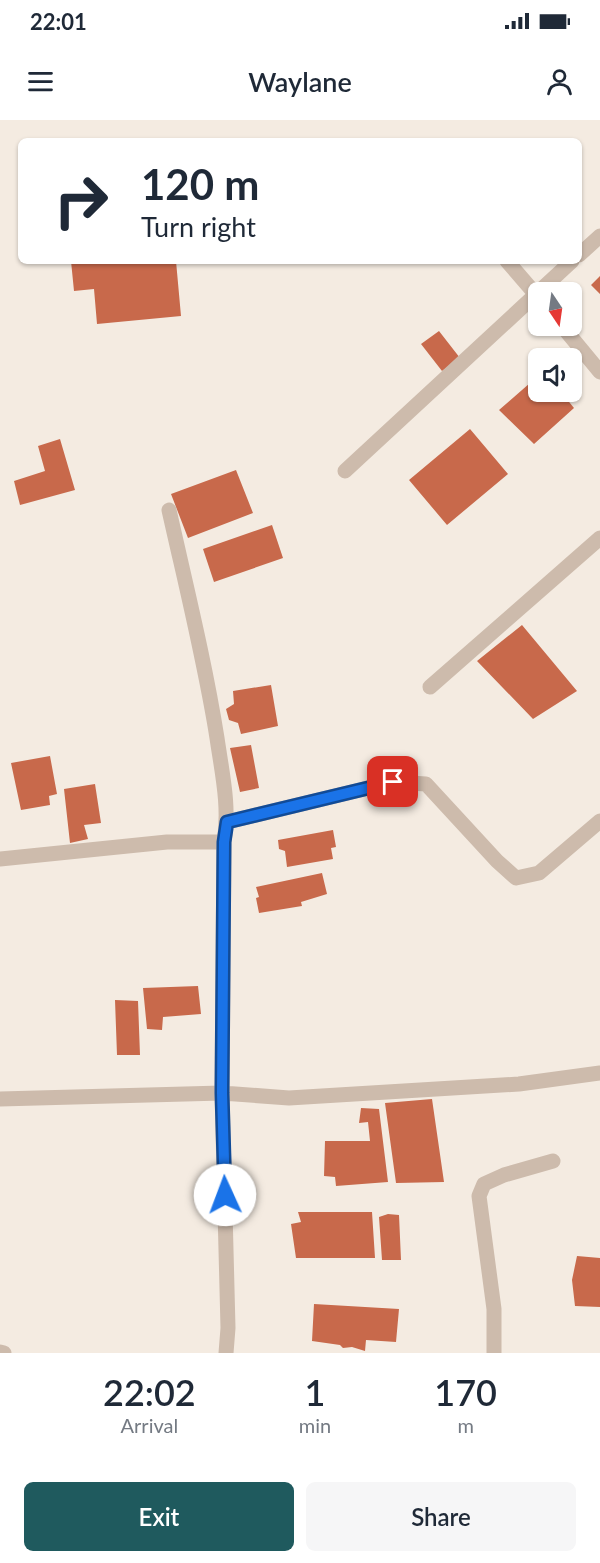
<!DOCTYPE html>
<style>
body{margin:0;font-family:Lato,sans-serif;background:#f6f6f7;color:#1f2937;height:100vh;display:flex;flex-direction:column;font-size:22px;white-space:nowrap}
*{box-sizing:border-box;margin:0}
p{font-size:20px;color:#747a83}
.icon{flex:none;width:33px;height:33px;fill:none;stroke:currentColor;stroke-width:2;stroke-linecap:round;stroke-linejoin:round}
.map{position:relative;height:1233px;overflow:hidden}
.drawer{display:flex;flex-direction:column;background:#fff;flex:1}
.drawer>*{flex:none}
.hud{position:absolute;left:18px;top:18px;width:564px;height:126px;border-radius:9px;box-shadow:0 2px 4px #0004;background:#fff;color:#1f2937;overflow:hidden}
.needle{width:39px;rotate:167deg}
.tools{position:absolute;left:528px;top:162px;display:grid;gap:12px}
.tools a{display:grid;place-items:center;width:54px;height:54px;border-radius:9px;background:#fff;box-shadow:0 2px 4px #0004;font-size:30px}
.pin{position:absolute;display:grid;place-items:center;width:51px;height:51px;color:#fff;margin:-26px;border-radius:12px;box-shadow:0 3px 9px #0006}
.me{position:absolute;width:66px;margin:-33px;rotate:358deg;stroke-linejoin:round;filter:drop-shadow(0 0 4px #0008)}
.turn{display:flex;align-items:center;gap:21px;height:126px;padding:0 24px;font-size:27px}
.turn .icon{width:78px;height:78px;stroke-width:2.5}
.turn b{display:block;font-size:42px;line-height:51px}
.eta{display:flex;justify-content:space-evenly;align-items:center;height:102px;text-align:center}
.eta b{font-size:36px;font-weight:600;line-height:42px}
.primary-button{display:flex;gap:12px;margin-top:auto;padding:12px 24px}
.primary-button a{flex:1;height:69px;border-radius:9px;background:#1f5a5e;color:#fff;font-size:24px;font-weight:600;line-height:69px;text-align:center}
.primary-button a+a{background:#f6f6f7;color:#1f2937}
.status{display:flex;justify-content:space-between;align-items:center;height:42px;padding:0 30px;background:#fff;direction:ltr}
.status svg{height:16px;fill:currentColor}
header{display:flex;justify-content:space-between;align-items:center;height:78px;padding:0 24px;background:#fff;font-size:27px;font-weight:600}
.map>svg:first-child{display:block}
</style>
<div class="status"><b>22:01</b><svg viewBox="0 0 49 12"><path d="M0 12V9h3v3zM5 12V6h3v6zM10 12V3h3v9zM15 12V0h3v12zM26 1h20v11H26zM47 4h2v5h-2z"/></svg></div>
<header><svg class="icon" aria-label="menu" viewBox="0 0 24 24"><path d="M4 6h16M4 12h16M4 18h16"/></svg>Waylane<svg class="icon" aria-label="person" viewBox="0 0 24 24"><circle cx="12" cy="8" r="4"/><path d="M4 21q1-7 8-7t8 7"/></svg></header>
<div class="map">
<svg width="600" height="1233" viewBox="0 0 600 1233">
<rect width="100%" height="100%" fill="#f4ebe1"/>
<path fill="#c8694b" d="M71 141H176L181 196 97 204 94 169 74 171Z
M600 156V174L591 165Z
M439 211 460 238 442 251 421 224Z
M538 256V272H561L574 288 534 324 499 290Z
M470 309 508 354 447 405 409 360Z
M60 319 75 370 20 385 14 361 45 351 38 326Z
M236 350 253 393 188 418 171 374Z
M272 405 283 438 214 462 203 429Z
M522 505 577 571 533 599 477 541Z
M271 565 278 606 241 614 238 603 229 600 226 589 234 584 233 571Z
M251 625 259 668 240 672 230 628Z
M50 636 57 674 49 676 50 685 21 690 11 643Z
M95 664 101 703 84 705 88 719 70 723 64 669Z
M333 710 336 727 331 728 333 739 287 747 285 731 279 729 278 720Z
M322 753 327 774 301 782 302 786 259 793 256 778 259 777 256 767Z
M198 866 201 894 163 897 162 910 147 909 143 868Z
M115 880 138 881 140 935H117Z
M432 979 444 1062 396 1063 385 983Z
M361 988 379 989 388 1062 336 1066 335 1057 324 1056 325 1021H370L368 1002 359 1003Z
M298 1092H372L375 1138H296L291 1104 301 1102Z
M388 1094 399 1095 401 1140H382L379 1097Z
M577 1136 600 1138V1187L575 1186 572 1160Z
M314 1184 399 1189 396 1222 366 1220 365 1231 352 1227 343 1228 340 1225 312 1221Z"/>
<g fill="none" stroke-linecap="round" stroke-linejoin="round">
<path stroke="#cdbbac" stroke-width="15" d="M579 135 600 116
M507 141 538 177
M562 206 600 252
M345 351 572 141
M169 390C186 466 205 542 217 618 222 653 230 687 224 722L222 973 228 1208 226 1233
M430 567 600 418
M227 702 393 662 426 664 497 741 516 758 539 753 600 701
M0 739 167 722H224
M0 979 222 973 289 978 519 964 600 953
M0 1232 4 1233
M494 1233V1189L479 1076 484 1064 504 1055 553 1041"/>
</g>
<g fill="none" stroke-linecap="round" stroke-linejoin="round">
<defs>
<path id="route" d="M225 1075 222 973 224 722 227 702 393 662"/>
</defs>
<use href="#route" stroke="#114b97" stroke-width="15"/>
<use href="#route" stroke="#1a73e8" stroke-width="10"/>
</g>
</svg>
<div class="tools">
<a><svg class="needle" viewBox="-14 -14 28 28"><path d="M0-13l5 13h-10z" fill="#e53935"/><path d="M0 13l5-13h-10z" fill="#747a83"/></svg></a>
<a><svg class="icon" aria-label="sound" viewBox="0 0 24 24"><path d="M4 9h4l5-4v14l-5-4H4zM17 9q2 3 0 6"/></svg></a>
</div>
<div class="pin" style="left:393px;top:662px;background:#d93025"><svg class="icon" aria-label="arrive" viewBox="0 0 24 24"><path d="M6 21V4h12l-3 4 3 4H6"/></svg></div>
<svg class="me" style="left:225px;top:1075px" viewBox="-20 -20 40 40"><circle r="19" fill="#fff"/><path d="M0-13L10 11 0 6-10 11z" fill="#1a73e8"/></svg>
<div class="hud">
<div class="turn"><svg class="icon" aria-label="right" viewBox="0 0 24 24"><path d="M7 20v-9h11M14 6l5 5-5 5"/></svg><div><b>120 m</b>Turn right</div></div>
</div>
</div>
<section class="drawer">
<div class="eta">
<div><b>22:02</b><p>Arrival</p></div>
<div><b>1</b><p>min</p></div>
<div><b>170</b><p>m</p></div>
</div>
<div class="primary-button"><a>Exit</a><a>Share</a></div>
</section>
